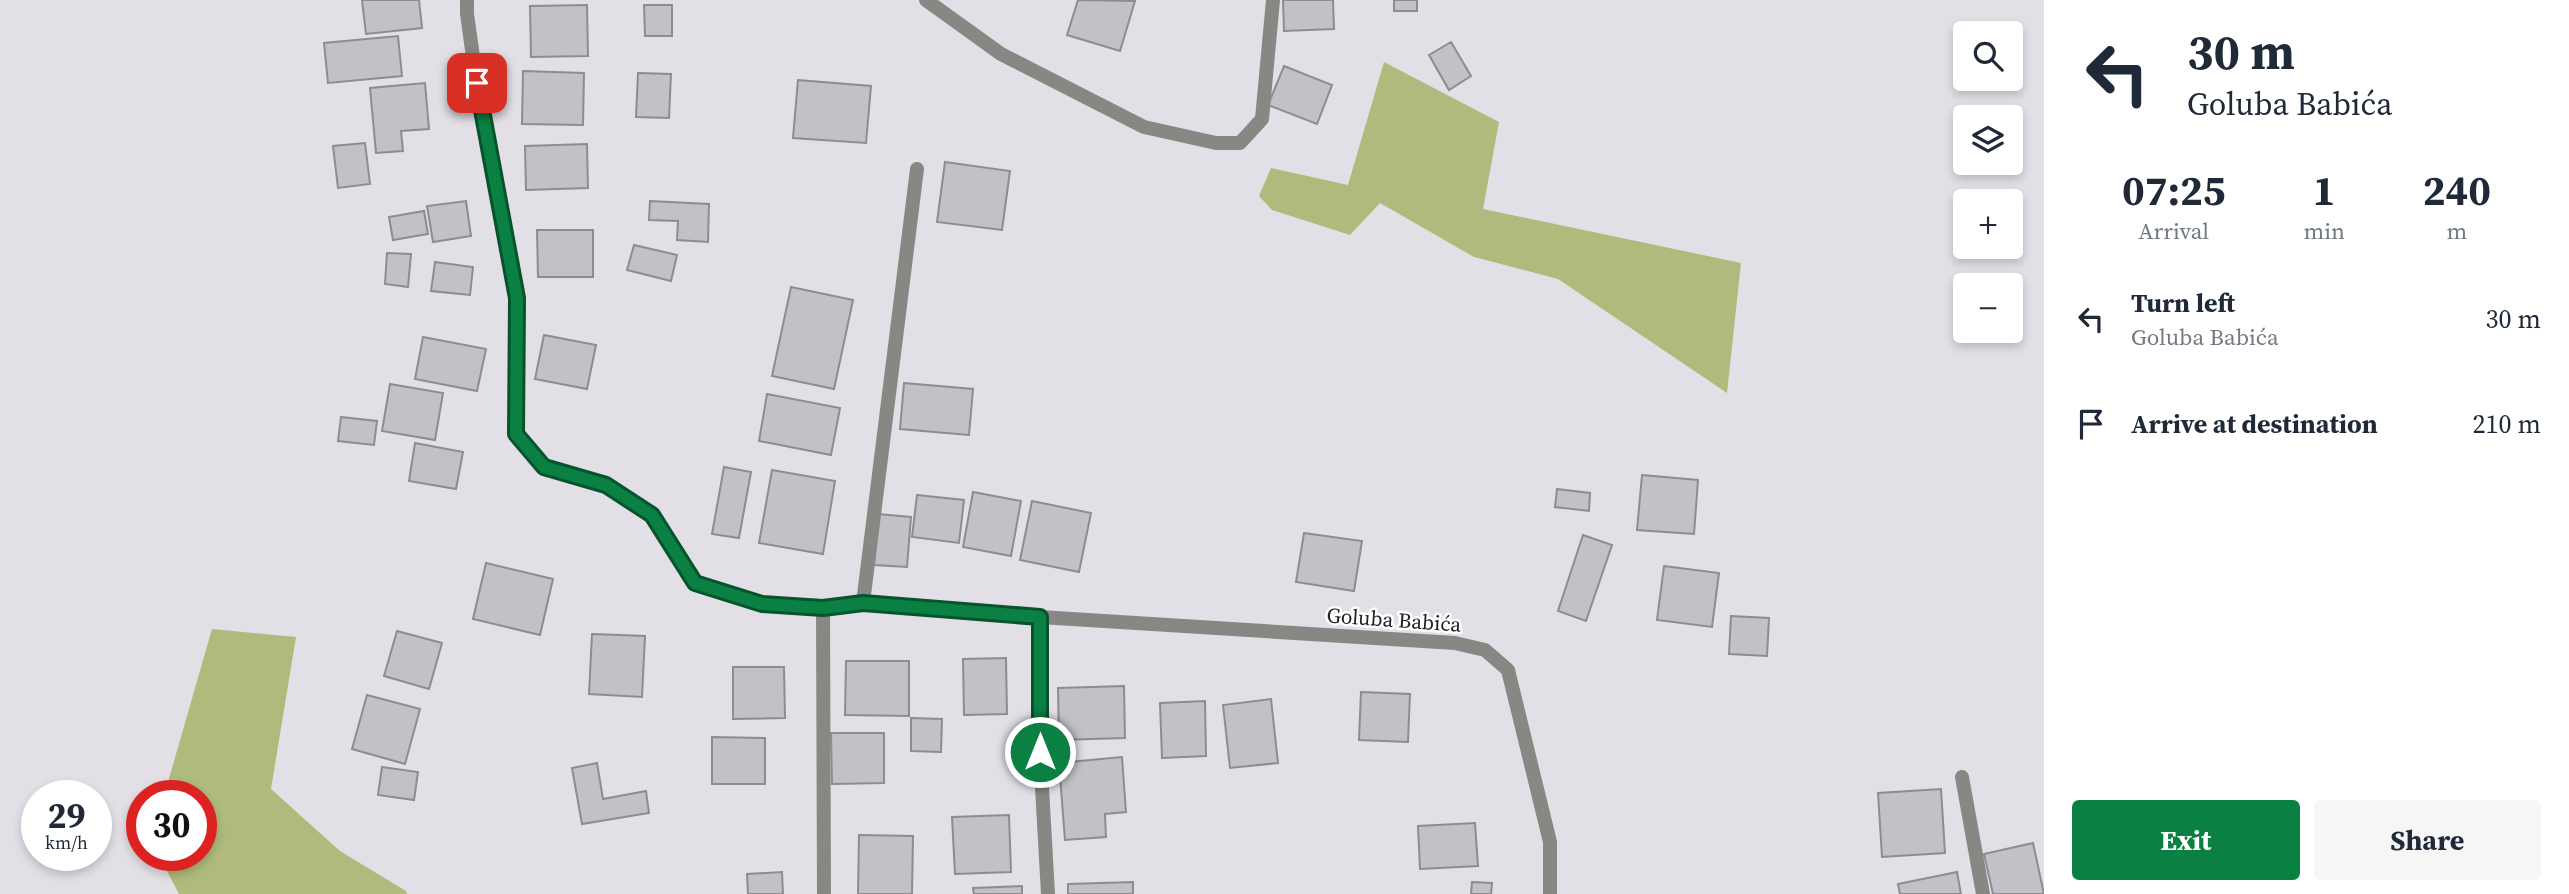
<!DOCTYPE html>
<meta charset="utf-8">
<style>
body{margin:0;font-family:"Source Serif 4",serif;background:#f6f6f7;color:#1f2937;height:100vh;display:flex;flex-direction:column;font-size:26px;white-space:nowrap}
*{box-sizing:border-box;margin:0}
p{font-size:23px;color:#747a83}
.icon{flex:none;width:38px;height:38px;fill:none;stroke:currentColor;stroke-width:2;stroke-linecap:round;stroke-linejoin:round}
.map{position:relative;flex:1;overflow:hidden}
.side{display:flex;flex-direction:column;background:#fff;width:525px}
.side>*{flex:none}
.hud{background:#fff;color:#1f2937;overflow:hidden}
.controls{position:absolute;left:1953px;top:21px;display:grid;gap:14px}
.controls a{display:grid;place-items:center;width:70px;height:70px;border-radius:7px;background:#fff;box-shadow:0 4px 10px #0003;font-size:35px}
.speed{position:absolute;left:21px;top:780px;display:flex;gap:14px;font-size:35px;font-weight:700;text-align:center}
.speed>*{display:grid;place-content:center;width:91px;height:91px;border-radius:50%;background:#fff;box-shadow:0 4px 10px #0003;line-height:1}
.speed small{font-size:18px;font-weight:400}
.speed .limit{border:10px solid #d22;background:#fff;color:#111}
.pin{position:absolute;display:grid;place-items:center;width:60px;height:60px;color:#fff;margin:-30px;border-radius:14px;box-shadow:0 4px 10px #0006}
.me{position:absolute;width:77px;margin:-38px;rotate:0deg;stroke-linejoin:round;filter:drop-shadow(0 0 5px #0008)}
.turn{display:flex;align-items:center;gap:24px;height:147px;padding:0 28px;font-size:32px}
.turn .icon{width:91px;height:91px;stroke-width:2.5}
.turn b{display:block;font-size:49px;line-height:60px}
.eta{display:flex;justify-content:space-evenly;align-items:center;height:119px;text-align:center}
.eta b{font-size:42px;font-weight:700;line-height:49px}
.primary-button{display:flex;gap:14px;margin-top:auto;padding:14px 28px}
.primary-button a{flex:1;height:80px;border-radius:7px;background:#0b8043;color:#fff;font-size:28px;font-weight:700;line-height:80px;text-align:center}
.primary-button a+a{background:#f6f6f7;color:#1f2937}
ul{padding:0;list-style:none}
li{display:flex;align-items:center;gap:21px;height:105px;padding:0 28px}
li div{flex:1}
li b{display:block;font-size:26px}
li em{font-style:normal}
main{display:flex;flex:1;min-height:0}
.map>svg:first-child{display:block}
</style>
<main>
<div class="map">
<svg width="2044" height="894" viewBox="0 0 2044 894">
<rect width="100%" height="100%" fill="#e2e0e6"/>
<path fill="#afbb7c" d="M1384 62 1499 122 1483 209 1741 263 1727 393 1558 279 1474 257 1380 203 1350 235 1272 210 1259 196 1271 168 1348 185Z
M212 629 296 637 271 789 340 851 406 891 407 894H179L159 856H201V796H164Z"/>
<path fill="#c3c0c7" stroke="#8e8c92" stroke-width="2" d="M362 0H419L422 28 366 34Z
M1078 0 1135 1 1120 51 1067 35Z
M1283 0H1333L1334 29 1284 31Z
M1394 0H1417V11H1394Z
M587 5 588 56 531 57 530 6Z
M644 5H672V36H645Z
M398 36 402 76 328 83 324 43Z
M1451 42 1471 76 1449 90 1429 55Z
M1284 66 1332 85 1317 124 1268 105Z
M523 71 584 73 583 125 522 124Z
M638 73 671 74 669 118 636 117Z
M798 80 871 86 866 143 793 138Z
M425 83 429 129 401 131 403 151 376 153 370 88Z
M365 143 370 184 338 188 333 146Z
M587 144 588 188 526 190 525 146Z
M945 162 1010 171 1002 230 937 222Z
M466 201 471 236 433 242 427 206Z
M650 201 709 204 708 242 677 240 678 221 649 220Z
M424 211 428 234 393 240 389 217Z
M537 230H593V277H538Z
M634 245 677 255 671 281 627 270Z
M387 253 411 254 408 287 385 284Z
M435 262 473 267 470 295 431 291Z
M791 287 853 300 834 389 772 376Z
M544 335 596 345 587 389 535 379Z
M423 337 486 349 477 391 415 379Z
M904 383 973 389 969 435 900 429Z
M390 384 443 393 435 440 382 431Z
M767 394 840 408 831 455 759 441Z
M341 417 377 421 374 445 338 441Z
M415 443 463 452 456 489 409 481Z
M724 467 751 472 739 538 712 534Z
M772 470 835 481 823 554 759 543Z
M1642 475 1698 480 1694 534 1637 530Z
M1557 489 1590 493 1589 511 1555 507Z
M973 492 1021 501 1011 556 963 547Z
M917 495 964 500 959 543 912 537Z
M1032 501 1091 513 1079 572 1020 560Z
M878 514 911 517 907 567 874 565Z
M1304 533 1362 541 1354 591 1296 582Z
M1583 535 1612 545 1586 621 1558 611Z
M486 563 553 579 540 635 473 619Z
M1664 566 1719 573 1712 627 1657 620Z
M1731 616 1769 618 1767 656 1729 654Z
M397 631 442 643 429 689 384 676Z
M592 634 645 636 642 697 589 694Z
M1006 658 1007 714 964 715 963 659Z
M846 661H909V716L845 715Z
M733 667H784L785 718 733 719Z
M1124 686 1125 738 1059 740 1058 688Z
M1361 692 1410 694 1408 742 1359 740Z
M367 695 420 709 405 764 352 749Z
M1271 699 1278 763 1230 768 1223 705Z
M1205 701 1206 756 1162 758 1160 703Z
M911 718 942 719 941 752 911 751Z
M831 733H884V783L832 784Z
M712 737 765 738V784H712Z
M1122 757 1126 812 1105 814 1106 837 1065 840 1059 763Z
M597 763 603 799 646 791 649 813 582 824 572 768Z
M382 767 418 772 414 800 378 795Z
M1941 789 1945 853 1882 857 1878 793Z
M1009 815 1011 872 955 874 952 817Z
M1475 823 1478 866 1420 869 1418 826Z
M859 835 913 836 912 894H858Z
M2033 843 2044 894H1993L1984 854Z
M782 872 783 894H748L747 874Z
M1957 872 1961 894H1900L1898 884Z
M1133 882V894H1068V884Z
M1472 882 1492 883 1491 894H1471Z
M1022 886V894H974L973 888Z"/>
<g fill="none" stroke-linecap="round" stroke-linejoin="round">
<path stroke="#898784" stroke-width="14" d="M467 0V14L480 107 517 298 516 434 544 467 606 485 651 515 695 583 762 605 823 608 863 603 1040 617 1455 643 1485 650 1508 670 1550 842V894
M926 0 1001 54 1144 127 1216 143H1240L1262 119 1273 0
M863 603 917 169
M823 608 824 894
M1040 617V752L1048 894
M1962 777 1983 894"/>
</g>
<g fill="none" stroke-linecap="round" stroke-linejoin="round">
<defs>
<path id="route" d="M477 83 517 298 516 434 544 467 606 485 652 515 695 583 762 604 823 608 863 603 1040 617V752"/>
</defs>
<use href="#route" stroke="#07532c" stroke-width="18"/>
<use href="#route" stroke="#0b8043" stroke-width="12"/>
</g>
<g text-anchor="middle" stroke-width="5" stroke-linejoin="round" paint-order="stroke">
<g font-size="21" fill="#222124" stroke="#fff">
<text transform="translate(1394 620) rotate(4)" y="7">Goluba Babića</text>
</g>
</g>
</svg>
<div class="controls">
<a><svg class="icon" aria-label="search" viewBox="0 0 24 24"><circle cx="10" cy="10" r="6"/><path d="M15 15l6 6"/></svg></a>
<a><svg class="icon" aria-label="layers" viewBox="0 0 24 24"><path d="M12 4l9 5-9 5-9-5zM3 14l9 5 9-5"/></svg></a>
<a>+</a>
<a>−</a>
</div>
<div class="speed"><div>29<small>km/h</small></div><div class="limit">30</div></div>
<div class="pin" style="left:477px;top:83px;background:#d93025"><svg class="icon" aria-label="arrive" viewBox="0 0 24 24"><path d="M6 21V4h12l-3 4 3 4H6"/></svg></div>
<svg class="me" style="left:1040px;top:752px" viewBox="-20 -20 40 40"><circle r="17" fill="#0b8043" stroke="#fff" stroke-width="3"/><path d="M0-11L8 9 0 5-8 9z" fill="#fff"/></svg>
</div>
<section class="side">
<div class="hud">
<div class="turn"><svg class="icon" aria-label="left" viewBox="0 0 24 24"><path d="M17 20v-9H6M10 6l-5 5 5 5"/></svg><div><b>30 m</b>Goluba Babića</div></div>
</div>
<div class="eta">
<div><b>07:25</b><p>Arrival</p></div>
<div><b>1</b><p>min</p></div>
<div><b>240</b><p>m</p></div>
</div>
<ul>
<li><svg class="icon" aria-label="left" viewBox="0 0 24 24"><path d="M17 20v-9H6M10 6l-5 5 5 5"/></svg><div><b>Turn left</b><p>Goluba Babića</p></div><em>30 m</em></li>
<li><svg class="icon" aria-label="arrive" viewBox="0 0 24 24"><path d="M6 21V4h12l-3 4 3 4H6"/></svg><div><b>Arrive at destination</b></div><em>210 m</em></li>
</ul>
<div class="primary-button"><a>Exit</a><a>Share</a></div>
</section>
</main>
